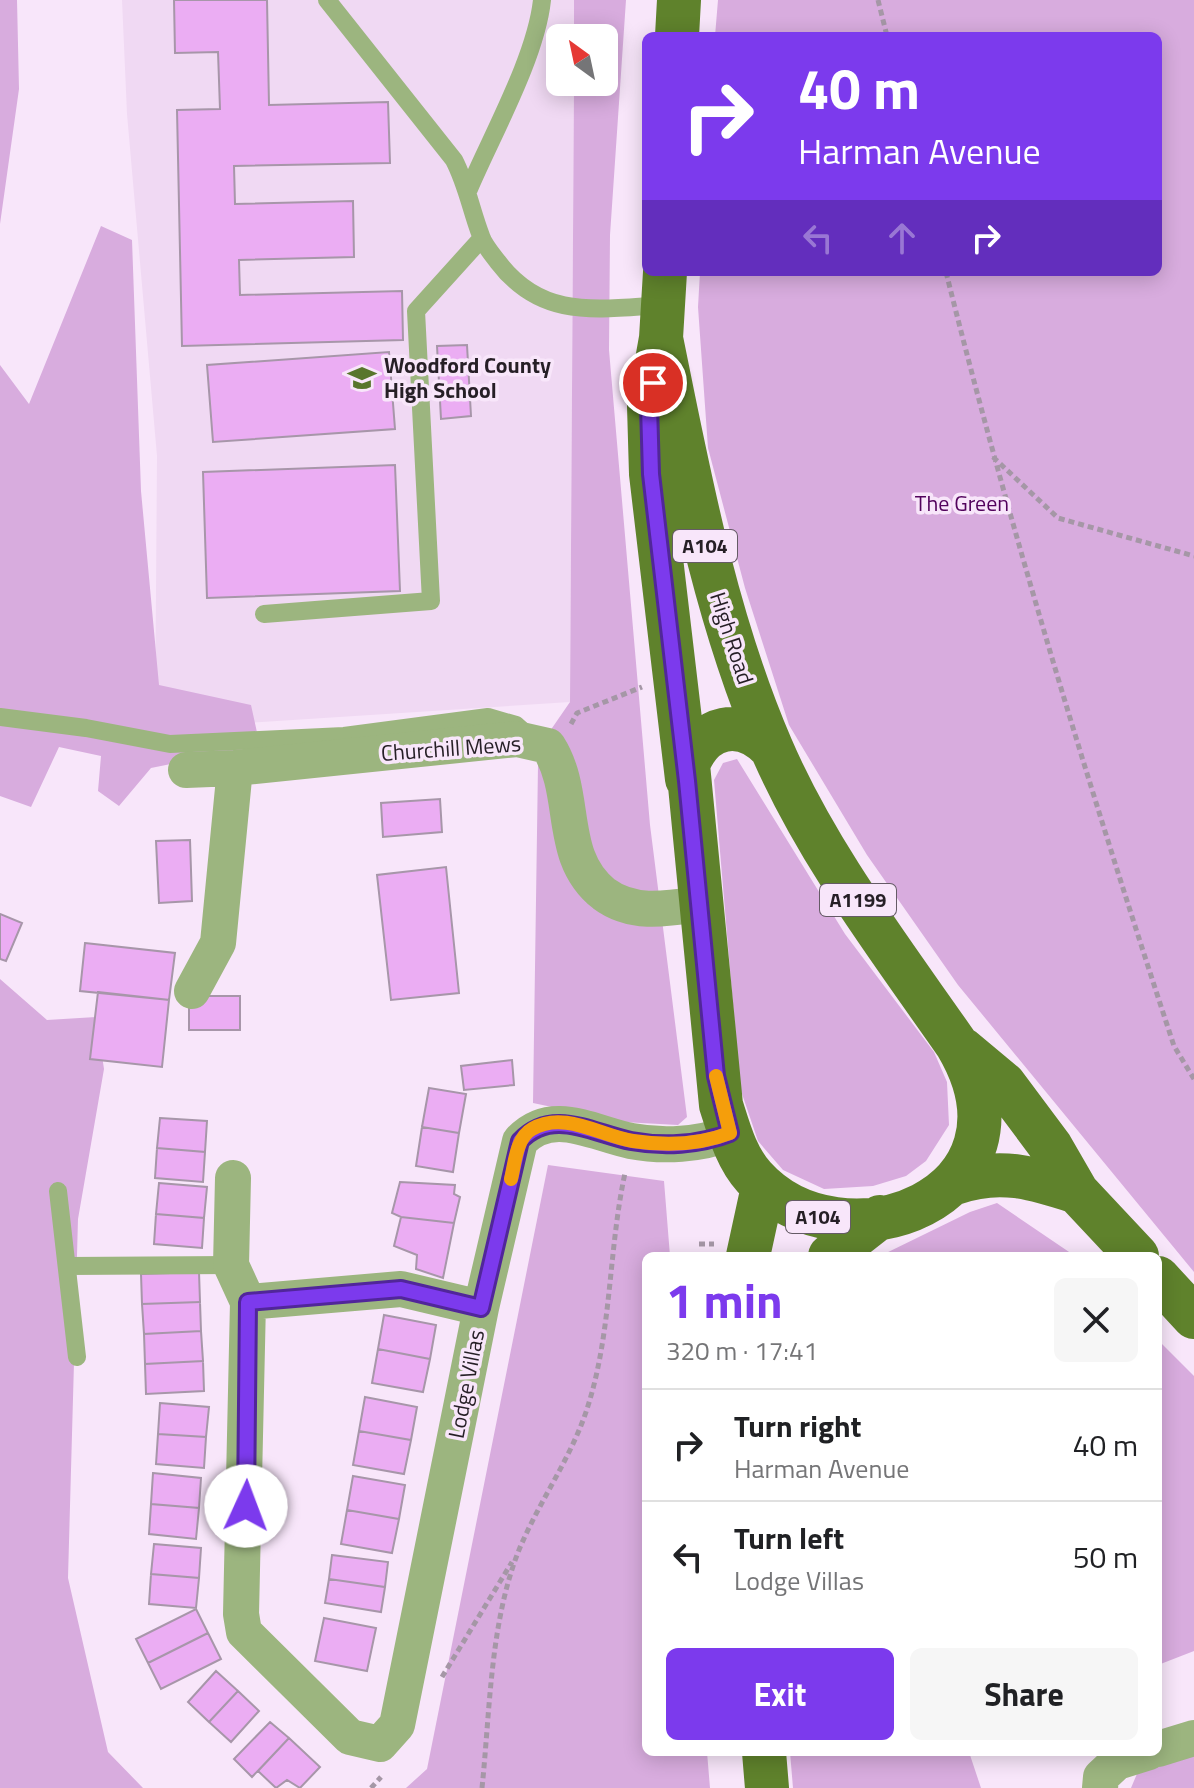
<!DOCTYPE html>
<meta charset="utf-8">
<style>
body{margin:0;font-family:"Titillium Web",sans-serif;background:#f6f6f6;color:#202124;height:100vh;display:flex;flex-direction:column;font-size:30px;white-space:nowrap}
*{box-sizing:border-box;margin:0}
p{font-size:26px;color:#757577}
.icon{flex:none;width:44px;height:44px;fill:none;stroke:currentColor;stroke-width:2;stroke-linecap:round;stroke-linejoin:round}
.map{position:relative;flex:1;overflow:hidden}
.side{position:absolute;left:642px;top:1252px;width:520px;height:504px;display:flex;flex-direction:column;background:#fff;border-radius:12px;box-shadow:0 4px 20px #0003}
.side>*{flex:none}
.hud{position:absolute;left:642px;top:32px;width:520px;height:244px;border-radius:12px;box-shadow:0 4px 20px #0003;background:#7c3aed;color:#fff;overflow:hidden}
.needle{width:52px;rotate:327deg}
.controls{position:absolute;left:546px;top:24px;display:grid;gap:16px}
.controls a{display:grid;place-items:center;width:72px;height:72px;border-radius:12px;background:#fff;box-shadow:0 4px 20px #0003;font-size:40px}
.pin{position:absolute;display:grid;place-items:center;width:68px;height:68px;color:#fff;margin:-34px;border:4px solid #fff;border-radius:50%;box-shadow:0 2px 8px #0007}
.me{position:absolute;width:88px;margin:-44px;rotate:2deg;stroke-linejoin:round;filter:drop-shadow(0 0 6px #0008)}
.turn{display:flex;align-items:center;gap:28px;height:168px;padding:0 24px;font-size:36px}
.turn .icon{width:104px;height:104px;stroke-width:2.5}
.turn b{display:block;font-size:56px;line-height:68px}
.lanes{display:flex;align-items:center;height:76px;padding:0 24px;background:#0003;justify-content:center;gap:40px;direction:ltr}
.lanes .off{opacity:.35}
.round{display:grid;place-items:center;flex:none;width:84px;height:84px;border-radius:12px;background:#f6f6f6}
.headline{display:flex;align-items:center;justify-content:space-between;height:136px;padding:0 24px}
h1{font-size:48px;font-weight:700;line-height:60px;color:#7c3aed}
.action{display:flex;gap:16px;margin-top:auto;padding:16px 24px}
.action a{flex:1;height:92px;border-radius:12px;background:#7c3aed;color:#fff;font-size:32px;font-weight:700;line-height:92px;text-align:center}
.action a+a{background:#f6f6f6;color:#202124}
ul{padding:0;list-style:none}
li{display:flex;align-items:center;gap:24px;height:112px;padding:0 24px;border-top:2px solid #e0e0e0}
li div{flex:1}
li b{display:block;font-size:30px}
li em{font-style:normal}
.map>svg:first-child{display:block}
</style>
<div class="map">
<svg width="1194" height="1788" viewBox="0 0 1194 1788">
<rect width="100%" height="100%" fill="#f8e6fa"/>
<path fill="#f0d9f3" d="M122 0H574V38H560V82H574L570 702 155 729 157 456 127 114Z"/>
<path fill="#d8acde" d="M0 0H17L19 89 0 224Z
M574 0H626L610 235 609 350 650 825 687 1117 678 1125 623 1122 533 1103 538 765 550 731 570 702 574 82H604V38H574Z
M718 0H1194V1272L958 985 867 855 789 725 745 588 708 448 698 307 700 272H1158V36H715Z
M101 226 132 240 141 491 159 685 251 705 260 746 151 768 119 806 98 791 101 756 59 747 31 807 0 796V365L29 404Z
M737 759 845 934 934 1052 947 1082 949 1125 926 1161 906 1176 873 1186 824 1189 783 1170 758 1141 740 1088 714 780 723 763Z
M0 979 47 1020 96 1017 104 1069 78 1219 68 1578 108 1752 143 1788H0Z
M548 1165 664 1181 670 1256H646V1752H707L710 1788H406L427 1769Z
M997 1203 1075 1256H880L970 1212Z
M1158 1340 1194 1376V1651L1158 1665Z
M1194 1751V1788H1131L1139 1769Z
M790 1752H969L981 1788H793Z"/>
<path fill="#ebadf3" stroke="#a796a9" stroke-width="2" d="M174 0H267L269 105 388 102 390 163 234 166 235 204 353 201 354 257 239 260 240 295 402 291 403 340 182 346 177 110 220 109 218 52 175 53Z
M467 345 471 416 441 419 437 346Z
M389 352 395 429 213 442 207 365Z
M395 465 400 591 207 598 203 472Z
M440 799 442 832 383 837 381 803Z
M190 840 192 901 159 903 156 841Z
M446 867 459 993 391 1000 377 875Z
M0 914 22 923 6 961 0 959Z
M85 943 175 953 169 1000 80 991Z
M98 992 169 1000 162 1067 90 1059Z
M189 996H240V1030H189Z
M512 1060 514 1085 464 1090 461 1066Z
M429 1088 466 1094 459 1133 422 1127Z
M160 1118 207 1121 205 1152 157 1148Z
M422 1127 459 1133 453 1172 416 1166Z
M157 1148 205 1152 203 1182 155 1178Z
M400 1182 455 1185 454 1194 460 1197 454 1223 401 1217 392 1213Z
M159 1183 207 1187 204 1218 156 1214Z
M156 1214 204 1218 202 1248 154 1244Z
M401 1217 454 1223 443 1278 416 1269 417 1255 394 1246Z
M199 1272 200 1302 142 1304 141 1274Z
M200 1302 201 1331 144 1334 142 1304Z
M384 1315 436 1325 430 1359 378 1349Z
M201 1331 203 1361 145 1364 144 1334Z
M378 1349 430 1359 423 1392 372 1383Z
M203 1361 204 1391 146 1394 145 1364Z
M365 1397 417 1407 411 1440 359 1431Z
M160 1403 209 1407 206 1437 158 1434Z
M359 1431 411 1440 404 1474 353 1465Z
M158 1434 206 1437 204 1468 156 1464Z
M153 1473 201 1478 199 1508 151 1504Z
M353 1476 405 1485 399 1519 347 1510Z
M151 1504 199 1508 196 1539 149 1534Z
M347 1510 399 1519 392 1553 341 1544Z
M154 1544 201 1548 199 1578 151 1574Z
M332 1555 388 1562 385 1587 329 1579Z
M151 1574 199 1578 196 1608 149 1604Z
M329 1579 385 1587 381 1612 325 1603Z
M196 1609 208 1633 148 1663 136 1639Z
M324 1618 376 1628 367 1671 315 1661Z
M208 1633 221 1659 161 1689 148 1663Z
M216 1671 238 1691 209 1722 188 1702Z
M238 1691 259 1711 231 1742 209 1722Z
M270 1722 289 1738 252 1777 234 1759Z
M289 1738 320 1767 300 1788 287 1780 276 1788 258 1771Z"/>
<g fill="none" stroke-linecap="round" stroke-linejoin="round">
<path stroke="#a597a6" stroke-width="5" stroke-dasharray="6 4" stroke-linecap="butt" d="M878 0 887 36
M946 272C1011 533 1090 790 1174 1046L1194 1079
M993 457 1058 518 1194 556
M571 724 577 713 642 687
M699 1244H714
M442 1677 512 1562
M371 1788 381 1777
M482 1788C490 1711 490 1627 517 1555 536 1506 569 1462 586 1412 612 1335 608 1252 625 1173"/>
<path stroke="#9cb57f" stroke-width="18" d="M327 0 454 160C467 185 471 210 481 236 484 245 492 254 498 262 542 320 597 309 663 305
M469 189C492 135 536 57 542 0
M264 614 431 601 416 311 481 239
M0 717 86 728 170 744 344 736 488 717 516 725 526 734
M58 1191 77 1357
M68 1266 231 1265"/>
<path stroke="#9cb57f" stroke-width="36" d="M186 770 235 768 517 739 548 746C579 794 556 856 604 894 632 915 666 909 700 904
M192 991 218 943 235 768
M233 1178 231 1265 248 1302 241 1614 244 1632 350 1737 380 1744 397 1725 481 1308 520 1141C552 1107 592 1133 631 1141 663 1147 700 1145 730 1133
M248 1302 401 1289 481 1308
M1158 1749 1194 1738
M1100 1788 1101 1777 1117 1762 1149 1752"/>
<path stroke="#5f822c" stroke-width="44" d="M677 36 679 0
M665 272 661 338 649 406 651 474 687 779
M661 338C689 476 715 617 771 747 817 854 891 950 957 1045 1047 1197 842 1275 754 1177 736 1157 729 1130 721 1105L688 765C703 725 741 717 771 748
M962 1049 1004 1084 1051 1147 1077 1192 1137 1256
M955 1183C1000 1167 1034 1178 1077 1192
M748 1256 763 1187
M830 1256 880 1217
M1158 1278 1194 1317
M764 1752 767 1788"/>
</g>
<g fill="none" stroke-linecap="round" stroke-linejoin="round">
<defs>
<path id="route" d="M246 1506 248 1302 401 1289 481 1308 520 1141C552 1107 592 1133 631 1141 663 1147 699 1145 730 1133L716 1076 687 781 651 474 649 406 653 383"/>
</defs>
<use href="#route" stroke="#51269a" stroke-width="20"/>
<use href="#route" stroke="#7c3aed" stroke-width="14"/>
<path stroke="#f59e0b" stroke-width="14" d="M511 1179C515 1163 516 1138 532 1129 564 1110 601 1136 633 1141 666 1146 699 1145 730 1133L716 1076"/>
</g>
<defs>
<symbol id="school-bare" viewBox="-9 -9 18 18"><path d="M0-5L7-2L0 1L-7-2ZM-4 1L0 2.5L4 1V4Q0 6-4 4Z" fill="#58762c" stroke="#f8e6fa" stroke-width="2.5" paint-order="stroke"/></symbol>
</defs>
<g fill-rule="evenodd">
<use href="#school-bare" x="342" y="358" width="40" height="40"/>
</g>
<g text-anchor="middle" stroke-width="7" stroke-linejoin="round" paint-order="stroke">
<g fill="#f8e6fa" stroke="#655b66" stroke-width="2">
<rect x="673" y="530" width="64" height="32" rx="6"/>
<rect x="820" y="884" width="76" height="32" rx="6"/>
<rect x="786" y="1201" width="64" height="32" rx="6"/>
</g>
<g font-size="20" font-weight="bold" fill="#261f26">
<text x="705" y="553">A104</text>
<text x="858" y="907">A1199</text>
<text x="818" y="1224">A104</text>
</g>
<g font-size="22" font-weight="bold" fill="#261f26" stroke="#f8e6fa" text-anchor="start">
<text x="384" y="373">Woodford County<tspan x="384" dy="25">High School</tspan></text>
</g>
<g font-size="22" fill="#52025c" stroke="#f8e6fa">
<text x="962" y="511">The Green</text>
</g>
<g font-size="22" fill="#261f26" stroke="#f8e6fa">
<text transform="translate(732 638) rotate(72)" y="8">High Road</text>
<text transform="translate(451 748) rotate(-4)" y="8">Churchill Mews</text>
<text transform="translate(466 1384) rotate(-79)" y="8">Lodge Villas</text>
</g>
</g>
</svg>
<div class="controls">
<a><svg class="needle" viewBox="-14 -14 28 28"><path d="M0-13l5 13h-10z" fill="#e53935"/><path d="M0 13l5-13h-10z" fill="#757577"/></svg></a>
</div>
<div class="pin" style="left:653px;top:383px;background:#d93025"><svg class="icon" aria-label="arrive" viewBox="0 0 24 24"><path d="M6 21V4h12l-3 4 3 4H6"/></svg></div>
<svg class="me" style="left:246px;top:1506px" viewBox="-20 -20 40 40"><circle r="19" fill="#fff"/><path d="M0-13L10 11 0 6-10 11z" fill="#7c3aed"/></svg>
<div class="hud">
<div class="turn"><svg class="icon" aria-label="right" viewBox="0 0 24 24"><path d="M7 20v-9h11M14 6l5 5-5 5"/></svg><div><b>40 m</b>Harman Avenue</div></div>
<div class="lanes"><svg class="icon off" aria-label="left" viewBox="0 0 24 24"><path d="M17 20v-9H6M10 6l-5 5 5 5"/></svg><svg class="icon off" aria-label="ahead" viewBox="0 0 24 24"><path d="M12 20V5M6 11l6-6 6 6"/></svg><svg class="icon" aria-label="right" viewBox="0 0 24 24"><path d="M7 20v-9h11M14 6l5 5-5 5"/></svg></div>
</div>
<section class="side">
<div class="headline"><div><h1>1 min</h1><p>320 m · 17:41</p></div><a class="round"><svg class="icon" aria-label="close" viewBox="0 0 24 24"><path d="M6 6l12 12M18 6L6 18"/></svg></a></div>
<ul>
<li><svg class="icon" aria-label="right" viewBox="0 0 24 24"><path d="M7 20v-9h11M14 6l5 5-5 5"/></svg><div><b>Turn right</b><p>Harman Avenue</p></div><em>40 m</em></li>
<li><svg class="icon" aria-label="left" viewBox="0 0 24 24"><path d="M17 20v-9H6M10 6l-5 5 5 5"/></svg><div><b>Turn left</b><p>Lodge Villas</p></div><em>50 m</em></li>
</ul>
<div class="action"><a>Exit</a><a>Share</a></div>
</section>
</div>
